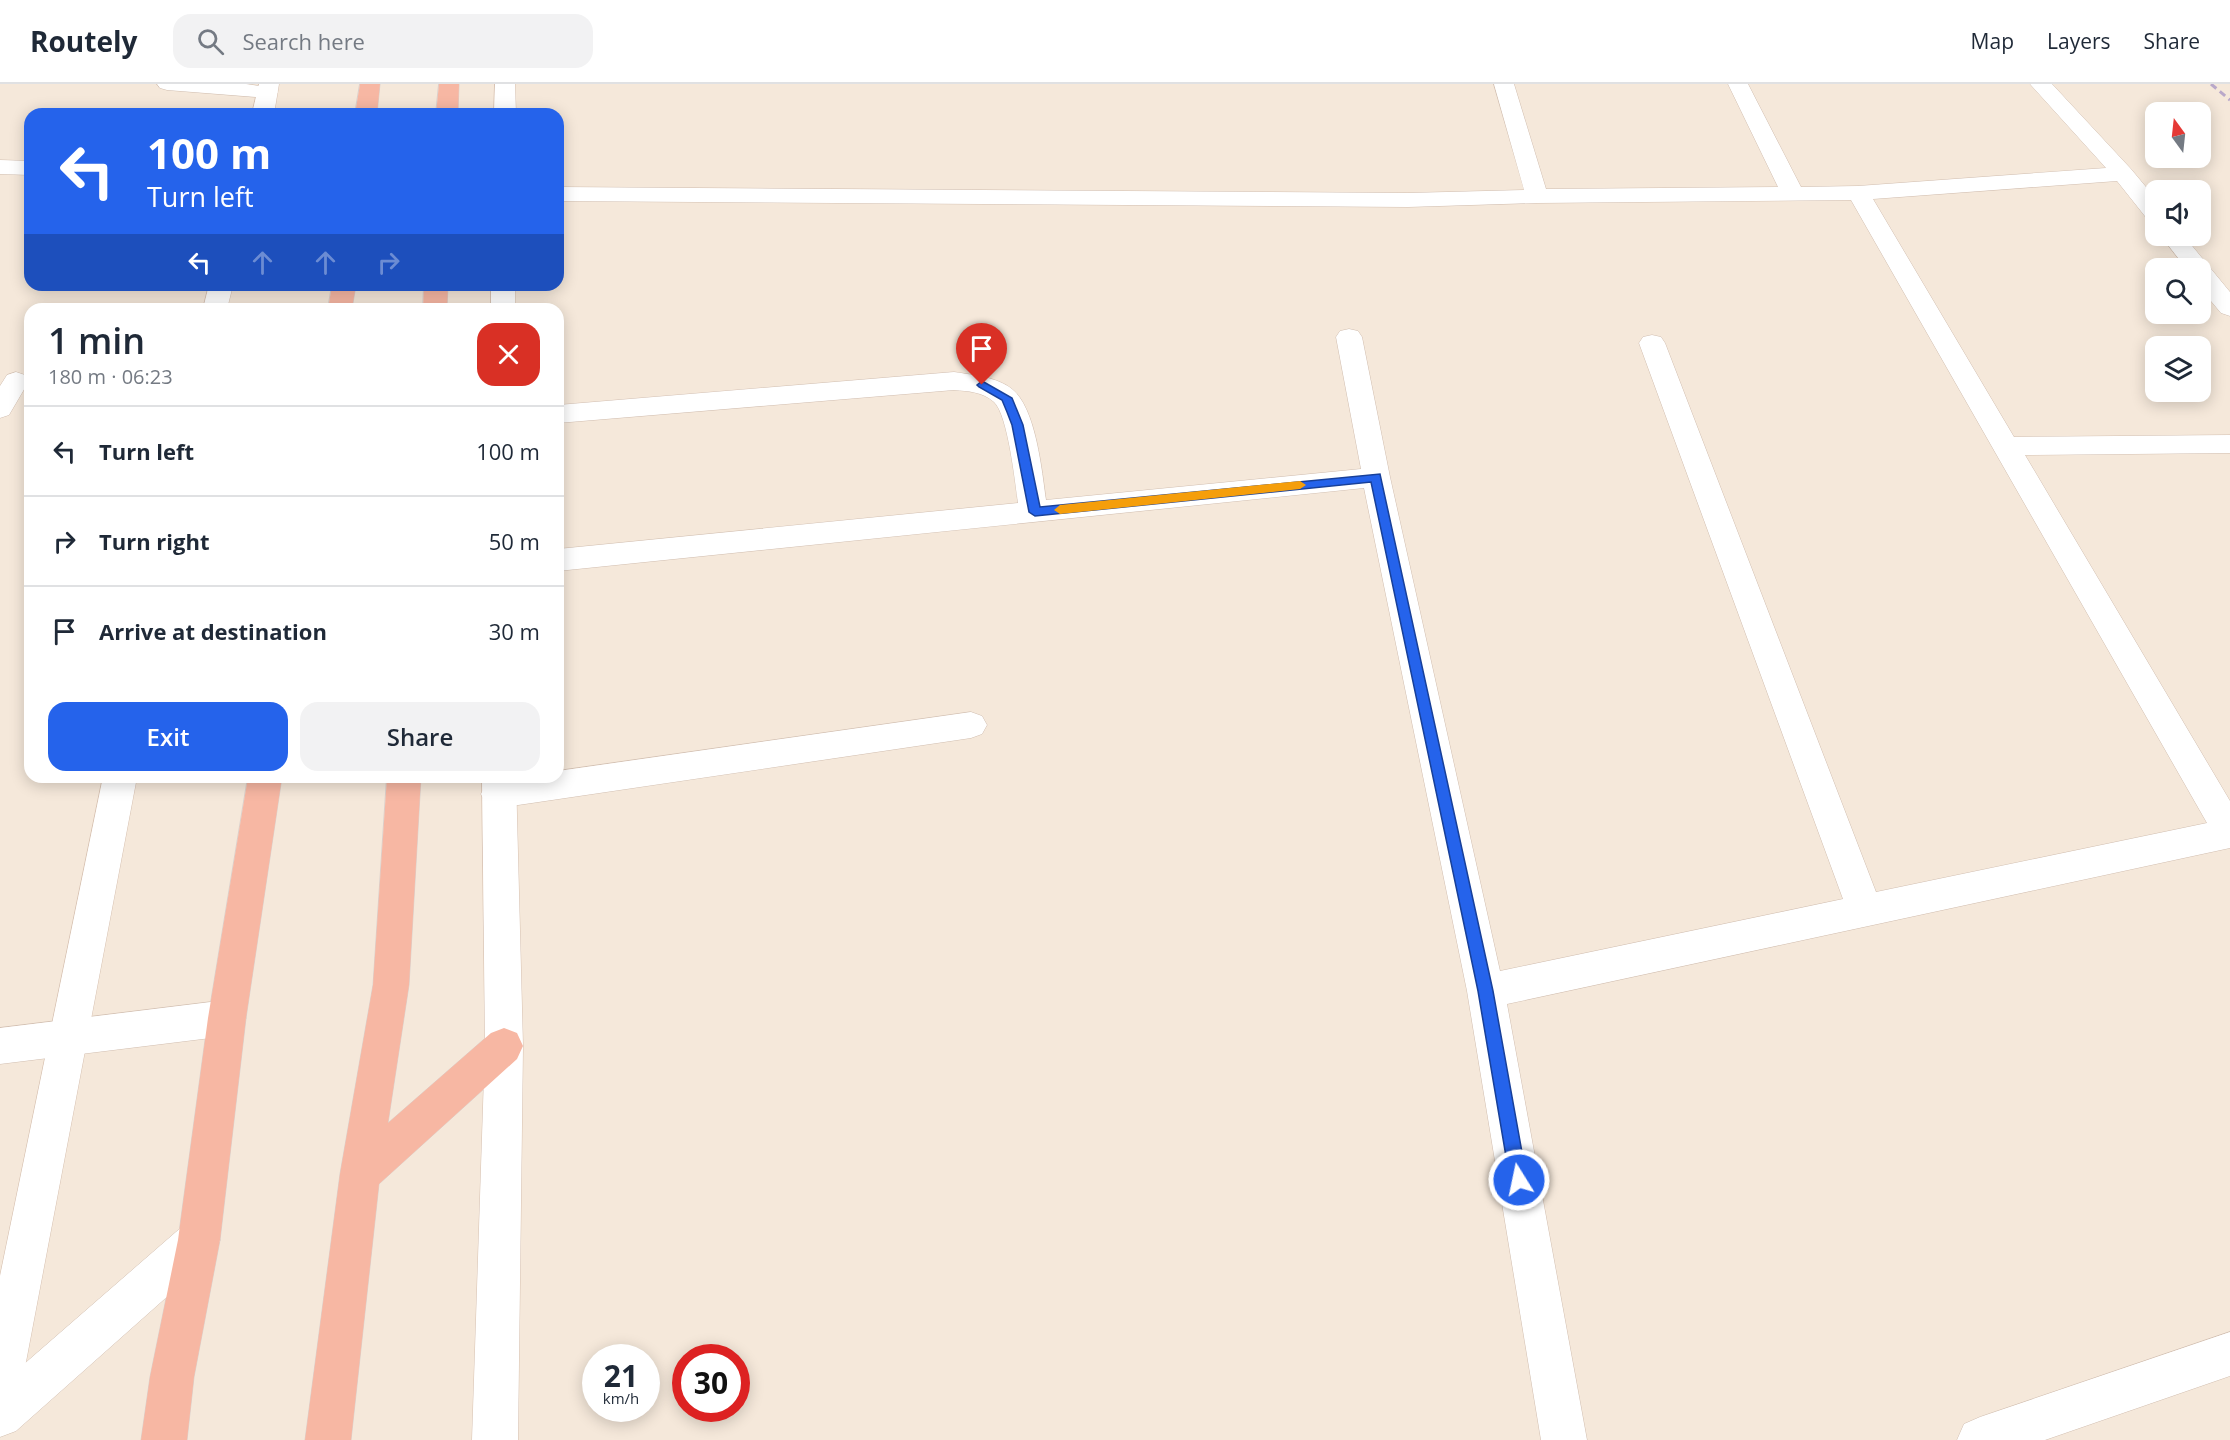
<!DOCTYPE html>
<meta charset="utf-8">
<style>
body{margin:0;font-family:"Open Sans",sans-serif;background:#f2f2f3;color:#1f2937;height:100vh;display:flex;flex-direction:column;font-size:22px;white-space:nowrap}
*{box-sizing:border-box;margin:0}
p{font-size:20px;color:#747a83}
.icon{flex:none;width:33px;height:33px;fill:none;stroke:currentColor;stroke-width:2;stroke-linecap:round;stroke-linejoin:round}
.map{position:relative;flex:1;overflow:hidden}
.panel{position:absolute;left:24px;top:219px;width:540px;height:480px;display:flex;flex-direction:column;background:#fff;border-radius:18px;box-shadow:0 3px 15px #0003}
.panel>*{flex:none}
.banner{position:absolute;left:24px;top:24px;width:540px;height:183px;border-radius:18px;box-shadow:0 3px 15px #0003;background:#2563eb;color:#fff;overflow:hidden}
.needle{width:39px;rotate:345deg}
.buttons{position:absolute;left:2145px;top:18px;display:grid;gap:12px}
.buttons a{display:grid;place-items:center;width:66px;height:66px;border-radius:12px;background:#fff;box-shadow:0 3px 15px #0003;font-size:30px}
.speed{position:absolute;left:582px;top:1260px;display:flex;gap:12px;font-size:30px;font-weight:700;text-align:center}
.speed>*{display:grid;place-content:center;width:78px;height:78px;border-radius:50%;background:#fff;box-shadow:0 3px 15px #0003;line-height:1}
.speed small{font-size:15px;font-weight:400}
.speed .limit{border:9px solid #d22;background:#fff;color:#111}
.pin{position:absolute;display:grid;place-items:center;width:51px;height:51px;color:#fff;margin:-62px -26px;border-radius:50% 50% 50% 0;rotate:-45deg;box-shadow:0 0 6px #0007}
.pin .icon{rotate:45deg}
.me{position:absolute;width:66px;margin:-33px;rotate:350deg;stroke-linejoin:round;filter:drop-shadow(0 0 4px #0008)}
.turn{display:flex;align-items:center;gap:21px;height:126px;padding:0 24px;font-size:27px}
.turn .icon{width:78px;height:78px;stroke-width:2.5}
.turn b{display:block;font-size:42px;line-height:51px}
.lanes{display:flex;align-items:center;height:57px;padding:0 24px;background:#0003;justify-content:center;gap:30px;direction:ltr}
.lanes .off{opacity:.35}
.round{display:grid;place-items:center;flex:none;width:63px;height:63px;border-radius:18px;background:#f2f2f3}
.head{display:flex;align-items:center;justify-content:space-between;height:102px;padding:0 24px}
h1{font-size:36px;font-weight:600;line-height:45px}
.action{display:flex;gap:12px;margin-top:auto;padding:12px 24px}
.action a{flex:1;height:69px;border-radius:18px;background:#2563eb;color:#fff;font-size:24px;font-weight:600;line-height:69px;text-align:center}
.action a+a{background:#f2f2f3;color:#1f2937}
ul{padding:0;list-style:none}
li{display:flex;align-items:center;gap:18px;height:90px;padding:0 24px;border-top:2px solid #e0e1e3}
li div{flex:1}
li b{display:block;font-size:22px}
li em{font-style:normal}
header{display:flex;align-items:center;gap:36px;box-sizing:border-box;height:84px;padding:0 30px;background:#fff;border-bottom:2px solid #e0e1e3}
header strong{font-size:28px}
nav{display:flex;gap:33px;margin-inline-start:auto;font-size:21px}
.search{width:420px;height:54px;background:#f2f2f3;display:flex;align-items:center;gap:15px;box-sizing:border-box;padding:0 21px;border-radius:18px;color:#747a83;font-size:22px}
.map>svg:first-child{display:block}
</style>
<header>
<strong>Routely</strong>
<div class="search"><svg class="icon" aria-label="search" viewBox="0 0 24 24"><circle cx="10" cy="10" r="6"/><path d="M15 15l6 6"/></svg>Search here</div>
<nav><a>Map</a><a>Layers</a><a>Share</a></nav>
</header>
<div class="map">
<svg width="2230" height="1356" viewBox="0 0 2230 1356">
<rect width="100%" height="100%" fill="#fdf6ec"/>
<path fill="#f5e8da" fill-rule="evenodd" d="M0 0H2230V1356H0ZM2156 28H2200V74H2156ZM30 30H558V201H30ZM2156 106H2200V152H2156ZM2156 184H2200V230H2156ZM30 225H558V693H30ZM2156 262H2200V308H2156ZM596 1274H646V1324H596ZM686 1274H736V1324H686Z"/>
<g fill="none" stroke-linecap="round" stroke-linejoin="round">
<defs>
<path id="street" d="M157 0H246L274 4 278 8 274 12 267 14 167 6 160 4Z
M1494 0H1514L1546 105 1778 103 1728 0H1748L1801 103 1858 102 2106 84 2030 0H2052L2131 85 2156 115V138L2148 136 2117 97 1873 115 2014 353 2230 351V369L2025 371 2230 717V764L1507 920 1587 1356H1541L1467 907 1364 404 558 487V465L1018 419C1015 398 1008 331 994 318 983 308 968 307 954 306L558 339V321L954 288C973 291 997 293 1012 305 1036 324 1042 388 1046 416L1361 385 1336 253 1340 247 1349 245 1358 247 1362 253 1390 393 1500 887 1843 815 1639 259 1643 253 1652 251 1661 253 1665 259 1876 808 2207 739 1851 116 1537 119 1408 123 558 117V103L1408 109 1524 106Z
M0 76 30 77V91L0 90Z
M2161 152H2184L2230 208V232L2221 229 2200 204V184H2186Z
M16 288 25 291 29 297 9 331 0 334V302L7 291Z
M971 628 982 632 987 641 982 650 971 654 498 724 486 720 481 710 486 700C510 692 533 693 558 693V687Z
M227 916 240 921 246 934 240 947 227 952 0 980V944Z
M199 1135 214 1141 220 1156 214 1171 16 1347 0 1353V1301L184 1141Z
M2230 1248V1292L2045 1356H1957L1964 1340 1980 1333Z"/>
<path id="secondary" d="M259 0H279L274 30H252Z
M495 0H515L516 30H494Z
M209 201H233L227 225H203Z
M491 201H515V225H491Z
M103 693H137L22 1299 16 1315 0 1321V1192Z
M482 693H516L523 962 518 1356H472L485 962Z"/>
<path id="highway" d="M360 0H380L377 30H355Z
M439 0H459L458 30H436Z
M332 201H356L352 225H328Z
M424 201H448L447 225H423Z
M248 693H282L246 934 220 1156 194 1293 187 1356H141L150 1293 178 1156 208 934Z
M387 693H421L409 901 388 1039 491 949 504 944 517 949 523 962 517 975 379 1100 351 1356H305L340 1090 373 901Z"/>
</defs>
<use href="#street" stroke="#d1beb0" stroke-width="1"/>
<use href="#secondary" stroke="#d6c0b0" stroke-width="1"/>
<use href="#highway" stroke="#dad1cd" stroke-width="1"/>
<use href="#street" fill="#fff" fill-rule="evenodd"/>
<use href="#secondary" fill="#fff" fill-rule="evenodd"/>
<use href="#highway" fill="#f7b7a3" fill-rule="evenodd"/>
<path stroke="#b9a8c9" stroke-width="3" stroke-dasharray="7 4.5" stroke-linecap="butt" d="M2211 0 2230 16"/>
</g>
<path fill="#2563eb" stroke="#184099" stroke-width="1.5" d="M982 297 1012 314 1023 341 1040 423 1380 390 1493 907 1527 1096 1525 1102 1519 1104 1513 1102 1510 1096 1478 907 1371 398 1035 432 1029 428 1012 341 1007 328 1002 316 979 303 977 301Z"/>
<path fill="#f59e0b" d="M1300 397 1306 401 1300 405 1060 430 1054 426 1060 421Z"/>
</svg>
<div class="buttons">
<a><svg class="needle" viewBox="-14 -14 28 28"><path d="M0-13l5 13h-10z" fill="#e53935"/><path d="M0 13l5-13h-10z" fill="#747a83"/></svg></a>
<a><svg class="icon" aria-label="sound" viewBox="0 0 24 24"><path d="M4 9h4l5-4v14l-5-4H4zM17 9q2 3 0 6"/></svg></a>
<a><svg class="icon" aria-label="search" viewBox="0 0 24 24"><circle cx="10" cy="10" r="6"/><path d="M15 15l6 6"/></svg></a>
<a><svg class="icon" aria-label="layers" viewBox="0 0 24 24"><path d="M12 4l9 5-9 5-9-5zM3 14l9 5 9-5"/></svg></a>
</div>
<div class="speed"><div>21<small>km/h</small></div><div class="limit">30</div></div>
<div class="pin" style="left:982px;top:301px;background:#d93025"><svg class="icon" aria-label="arrive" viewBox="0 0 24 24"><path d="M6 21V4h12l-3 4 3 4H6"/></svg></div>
<svg class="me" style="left:1519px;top:1096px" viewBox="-20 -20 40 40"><circle r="17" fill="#2563eb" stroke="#fff" stroke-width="3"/><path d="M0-11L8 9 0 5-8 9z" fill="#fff"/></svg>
<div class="banner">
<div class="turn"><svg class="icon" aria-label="left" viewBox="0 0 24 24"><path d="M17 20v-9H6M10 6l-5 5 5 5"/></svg><div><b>100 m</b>Turn left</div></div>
<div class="lanes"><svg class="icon" aria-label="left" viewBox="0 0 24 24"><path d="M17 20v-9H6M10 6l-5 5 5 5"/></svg><svg class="icon off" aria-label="ahead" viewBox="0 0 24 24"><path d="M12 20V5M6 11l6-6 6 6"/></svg><svg class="icon off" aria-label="ahead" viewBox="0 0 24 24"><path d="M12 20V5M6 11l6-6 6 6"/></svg><svg class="icon off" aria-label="right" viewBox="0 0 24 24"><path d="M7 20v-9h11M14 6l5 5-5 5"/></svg></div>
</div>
<section class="panel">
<div class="head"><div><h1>1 min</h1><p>180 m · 06:23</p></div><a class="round" style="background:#d93025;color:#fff"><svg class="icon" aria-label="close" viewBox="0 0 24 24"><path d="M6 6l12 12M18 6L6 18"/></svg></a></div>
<ul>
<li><svg class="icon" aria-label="left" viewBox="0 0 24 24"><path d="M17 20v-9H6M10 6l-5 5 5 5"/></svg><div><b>Turn left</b></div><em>100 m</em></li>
<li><svg class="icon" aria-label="right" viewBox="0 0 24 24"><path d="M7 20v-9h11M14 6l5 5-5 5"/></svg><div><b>Turn right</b></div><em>50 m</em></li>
<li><svg class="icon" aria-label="arrive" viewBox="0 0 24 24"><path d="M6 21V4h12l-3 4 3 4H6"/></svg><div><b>Arrive at destination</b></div><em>30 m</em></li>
</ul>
<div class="action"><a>Exit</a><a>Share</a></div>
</section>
</div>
